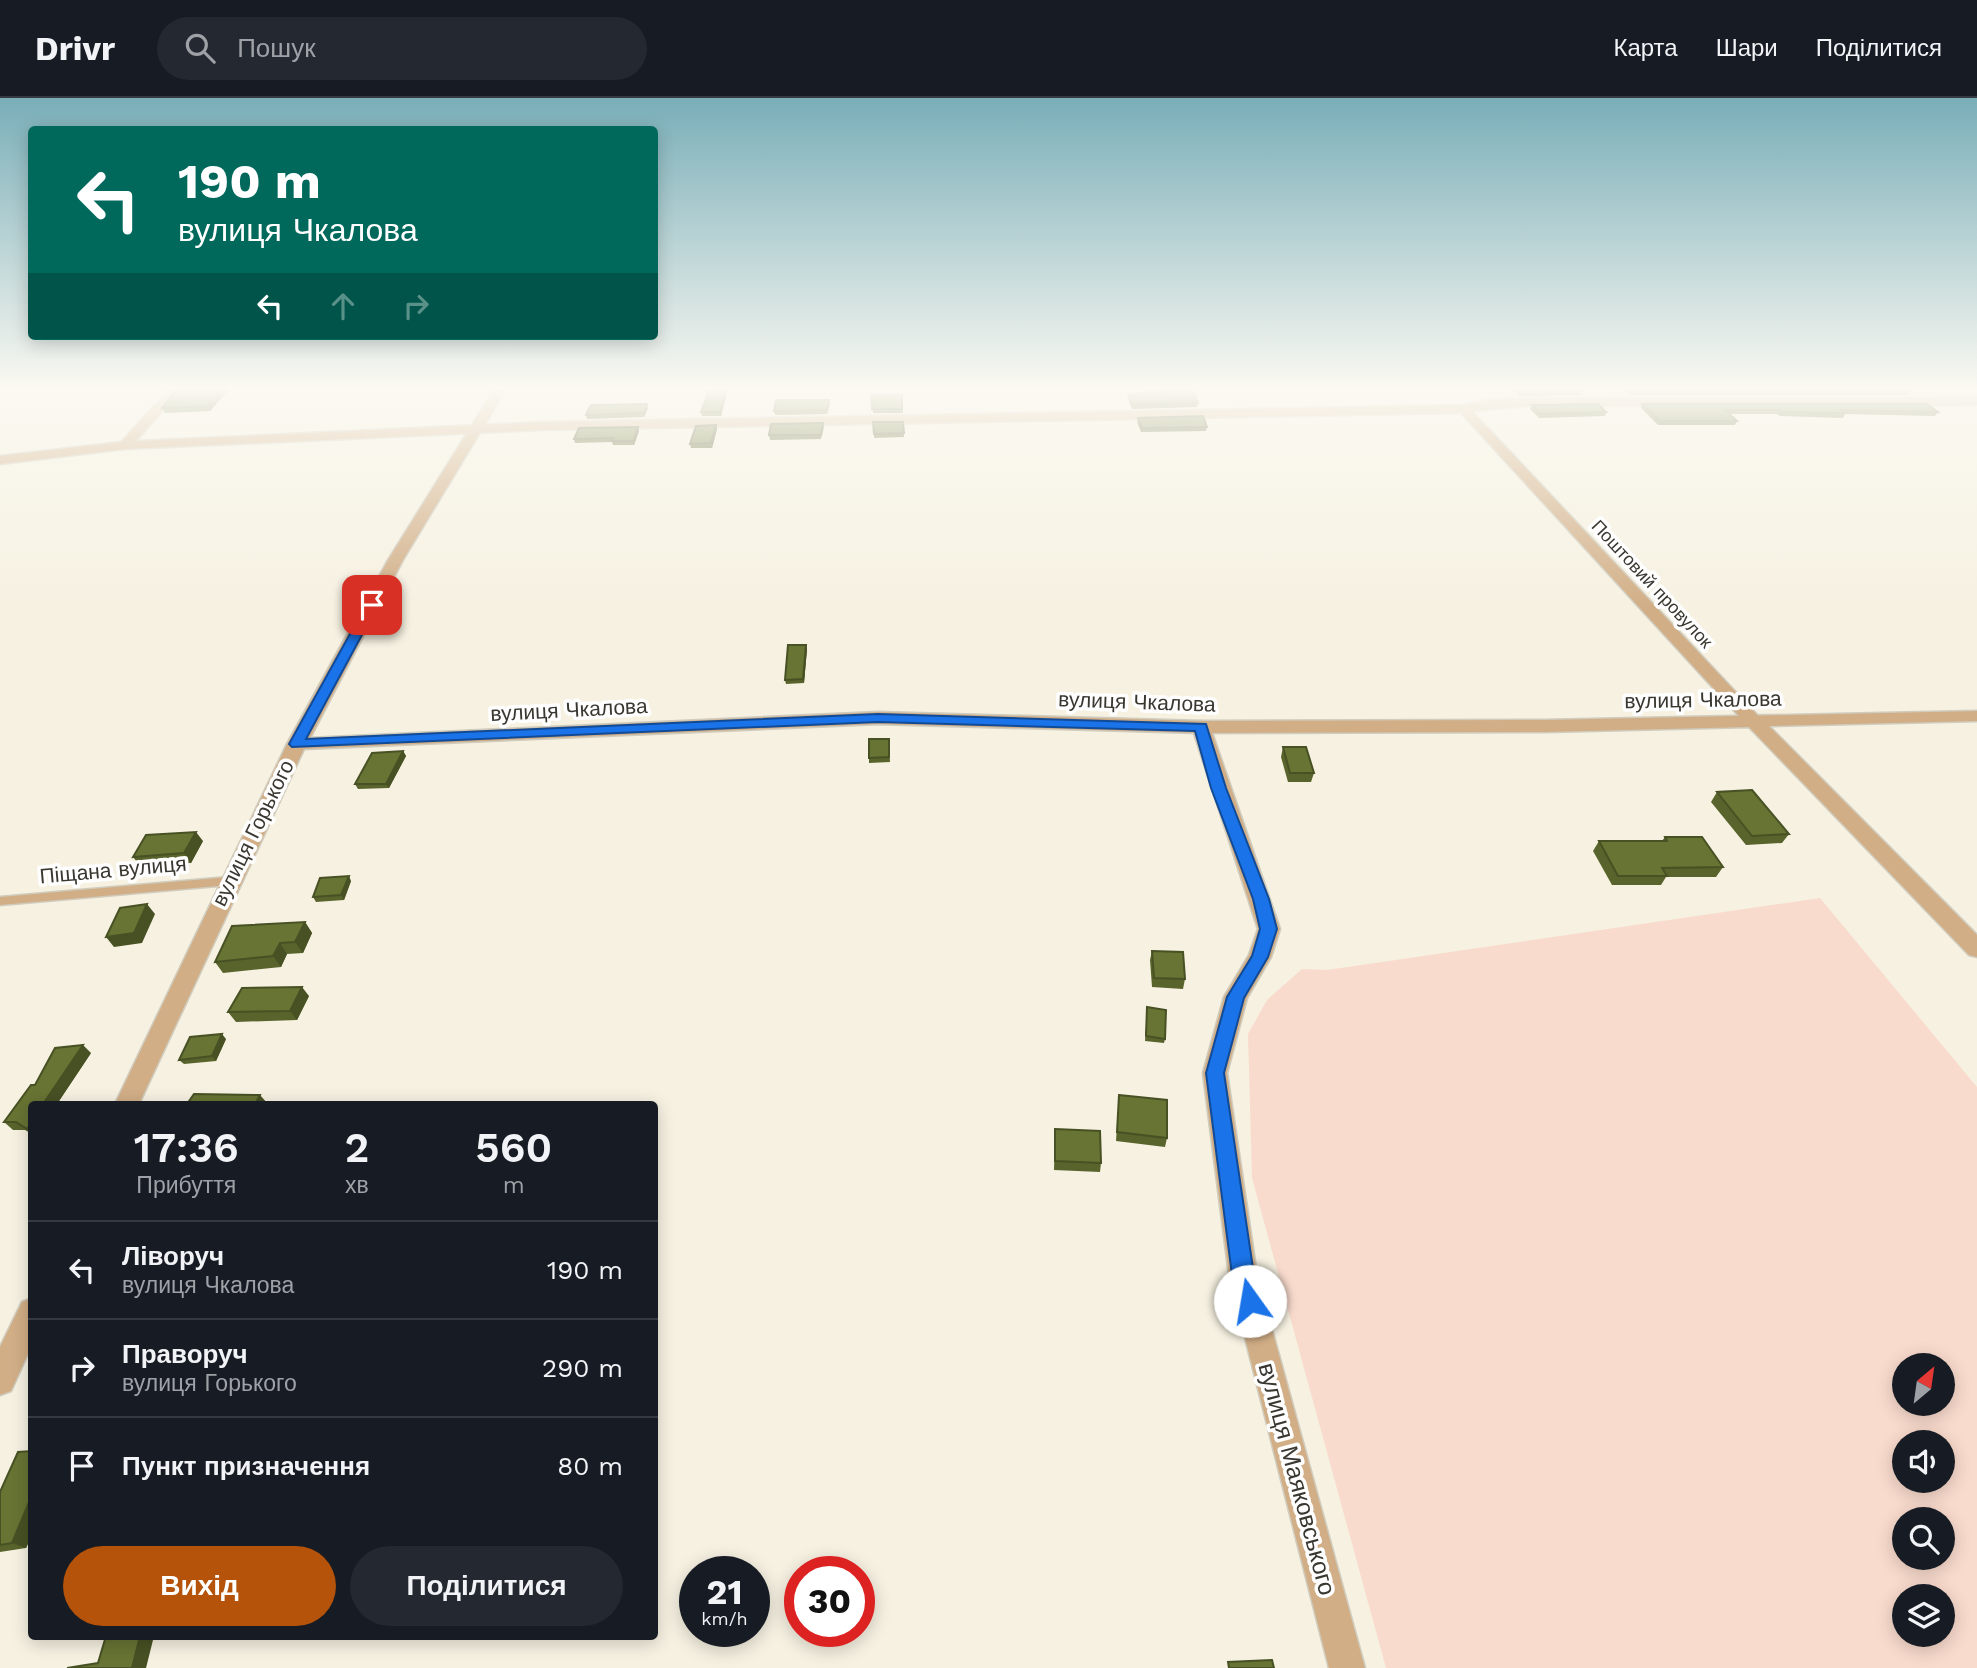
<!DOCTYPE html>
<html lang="uk">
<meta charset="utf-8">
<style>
body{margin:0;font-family:"Work Sans",sans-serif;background:#242831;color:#f1f3f6;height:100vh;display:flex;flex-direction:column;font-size:26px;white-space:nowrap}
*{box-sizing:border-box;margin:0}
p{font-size:23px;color:#9ea1a6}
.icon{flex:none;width:38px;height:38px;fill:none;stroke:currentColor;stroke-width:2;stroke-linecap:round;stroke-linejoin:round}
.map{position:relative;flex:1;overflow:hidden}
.side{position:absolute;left:28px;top:1003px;width:630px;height:539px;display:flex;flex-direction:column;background:#171b24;border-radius:7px;box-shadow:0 4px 18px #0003}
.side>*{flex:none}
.banner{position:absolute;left:28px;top:28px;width:630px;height:214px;border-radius:7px;box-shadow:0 4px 18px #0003;background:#00695c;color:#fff;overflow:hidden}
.needle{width:46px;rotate:29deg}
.fabs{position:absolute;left:1892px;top:1255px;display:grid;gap:14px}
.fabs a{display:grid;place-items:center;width:63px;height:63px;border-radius:50%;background:#171b24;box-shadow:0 4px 18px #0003;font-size:35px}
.speed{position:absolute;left:679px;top:1458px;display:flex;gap:14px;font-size:35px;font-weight:700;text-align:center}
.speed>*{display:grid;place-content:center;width:91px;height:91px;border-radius:50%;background:#171b24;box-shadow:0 4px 18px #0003;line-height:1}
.speed small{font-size:18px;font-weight:400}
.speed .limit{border:10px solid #d22;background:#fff;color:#111}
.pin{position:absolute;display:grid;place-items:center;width:60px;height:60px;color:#fff;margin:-30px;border-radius:14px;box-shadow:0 4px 10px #0006}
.me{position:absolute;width:77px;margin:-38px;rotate:347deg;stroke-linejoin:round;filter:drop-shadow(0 0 5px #0008)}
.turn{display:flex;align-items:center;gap:24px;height:147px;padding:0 35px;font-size:32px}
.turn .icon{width:91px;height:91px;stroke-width:2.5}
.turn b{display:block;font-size:49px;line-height:60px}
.lanes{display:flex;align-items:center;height:66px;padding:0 35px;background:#0003;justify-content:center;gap:35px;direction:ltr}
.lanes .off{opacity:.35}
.eta{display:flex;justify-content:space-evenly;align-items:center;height:119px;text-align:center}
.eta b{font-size:42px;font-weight:600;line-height:49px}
.action{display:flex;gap:14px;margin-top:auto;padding:14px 35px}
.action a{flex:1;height:80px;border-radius:42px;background:#b45309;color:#fff;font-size:28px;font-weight:600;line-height:80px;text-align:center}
.action a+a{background:#242831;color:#f1f3f6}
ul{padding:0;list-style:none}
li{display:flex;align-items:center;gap:21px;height:98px;padding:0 35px;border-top:2px solid #363941}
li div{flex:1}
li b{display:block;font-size:26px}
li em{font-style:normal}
header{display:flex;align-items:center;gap:42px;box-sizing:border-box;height:98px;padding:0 35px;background:#171b24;border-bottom:2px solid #363941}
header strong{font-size:33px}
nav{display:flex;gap:38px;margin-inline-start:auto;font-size:24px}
.search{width:490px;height:63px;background:#242831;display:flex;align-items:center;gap:18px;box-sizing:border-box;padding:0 24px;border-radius:38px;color:#9ea1a6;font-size:26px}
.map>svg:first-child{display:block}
</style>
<header>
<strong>Drivr</strong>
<div class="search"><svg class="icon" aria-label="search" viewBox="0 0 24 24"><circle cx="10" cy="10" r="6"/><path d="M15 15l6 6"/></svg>Пошук</div>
<nav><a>Карта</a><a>Шари</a><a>Поділитися</a></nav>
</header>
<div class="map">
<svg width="1977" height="1570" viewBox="0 0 1977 1570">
<rect width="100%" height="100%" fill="#f6f1e1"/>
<path fill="#f9dbcd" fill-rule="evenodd" d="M1820 800 1977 989V1570H1386L1252 1080 1248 936 1267 902 1302 871 1327 872ZM1904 1267H1942V1306H1904ZM1904 1344H1942V1382H1904ZM1904 1421H1942V1460H1904ZM1942 1498V1536H1904V1498Z"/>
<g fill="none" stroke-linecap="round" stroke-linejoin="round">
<defs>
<path id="service" d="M229 779 234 783 229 787 0 807V799Z"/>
<path id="minor" d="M170 290H183L136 343 543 324 1464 307 1486 302 1532 300 1977 299V307L1532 308 1472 313 1761 621 1764 625 1761 629H1749L1461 315 543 332 125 351 0 366V358L121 344Z
M1201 623 1210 629 1280 831 1271 859 1247 900 1227 975 1257 1177 1365 1570H1329L1229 1177 1203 975 1224 899 1249 857 1258 831 1192 629Z"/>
<path id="tertiary" d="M495 290H507L403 462 310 640 878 614 1201 623 1545 622 1977 613V623L1769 628 1977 837V859L1969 857 1749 629 1545 634 1201 635 878 626 304 651 139 1006H115L287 646 388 462Z
M32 1200V1247L11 1293 0 1297V1249L22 1204Z"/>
</defs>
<use href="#service" stroke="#d0ccbe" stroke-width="3"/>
<use href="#minor" stroke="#d0ccbe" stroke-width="3"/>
<use href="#tertiary" stroke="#d0ccbe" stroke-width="3"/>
<use href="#service" fill="#d1ae86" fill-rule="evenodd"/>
<use href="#minor" fill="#d1ae86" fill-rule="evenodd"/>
<use href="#tertiary" fill="#d1ae86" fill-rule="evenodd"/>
</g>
<path fill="#59642c" d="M178 290H230L210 313 165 315 162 310Z
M728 290 721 318H702L701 314Z
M1512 290H1584L1581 297 1519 298Z
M1623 290H1908L1910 293 1908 297H1629Z
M1128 296 1198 305 1197 309 1132 311 1128 300Z
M871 297H902L903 315H873Z
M829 302 830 306 827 316 775 317 774 313Z
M1642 306 1938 314 1935 318 1845 316 1843 320 1780 318 1777 316H1729L1737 323 1735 327H1658L1641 310Z
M1532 307 1606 314 1605 318 1539 320 1530 311Z
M648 310 644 319 587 321 586 317Z
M1138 320 1207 329 1206 333 1141 334 1137 324Z
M903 324 904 339 874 340V336Z
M823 325 824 329 821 341 770 342 769 337Z
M716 327 717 331 712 350H691L690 346Z
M639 333 634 347H613L612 344 575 345 574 341Z
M806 547 807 551 804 585 786 586 785 582Z
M889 641 890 664 869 665V660Z
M1283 649 1314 675 1311 684H1288L1281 659Z
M403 653 406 658 389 690 358 691 355 686Z
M1717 694 1789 736 1782 745 1746 747 1711 704Z
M1665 739 1723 769 1716 779H1666L1661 787H1612L1593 753 1599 743H1662Z
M203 743 191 765 140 768 133 759Z
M351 783 344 802 316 804 313 799Z
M305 824 312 835 303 855 287 856 281 869 223 875 215 864Z
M1152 853 1185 881 1183 891 1152 889 1150 862Z
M309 898 297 922 236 924 228 914Z
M1147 909 1165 941 1164 945 1145 943Z
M226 941 216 963 184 966 179 962Z
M91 955 57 1006H32V1036L25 1032H13L4 1024 35 987Z
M1119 997 1167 1040 1165 1049 1116 1043Z
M1055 1031 1101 1065 1100 1074 1054 1072Z
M32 1353V1437L26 1450 0 1454V1394Z"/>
<path fill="#485124" d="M223 290H230L210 313 208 308Z
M726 290H728L721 318 720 314Z
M647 306 648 310 644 319 643 315Z
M716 327 717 331 712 350 711 345Z
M638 329 639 333 634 347 633 343Z
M806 547 807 551 804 585 803 581Z
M403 653 406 658 389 690 386 686Z
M196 734 203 743 191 765 184 755Z
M349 778 351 783 344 802 341 797Z
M147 806 155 816 142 845 114 849 106 839Z
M305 824 312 835 303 855 295 844Z
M280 845 287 856 281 869 273 858Z
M302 889 309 898 297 922 290 913Z
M222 936 226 941 216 963 212 958Z
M83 947 91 955 57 1006H43Z
M260 997 268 1006H255Z
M32 1024V1035L27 1031Z
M32 1397V1437L26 1450 12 1445Z
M140 1538H154L146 1570H132Z"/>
<path fill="#677433" stroke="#485124" stroke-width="2" d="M178 290H223L208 308 162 310Z
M710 290H726L720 314H701Z
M1628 290H1908L1910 293H1631Z
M1192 292 1198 305 1132 306 1128 296Z
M871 297H902V311H872Z
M776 302H829L827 312 774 313Z
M647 306 643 315 586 317 591 307Z
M1598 306 1606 314 1540 316 1532 307Z
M1642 306H1927L1938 314 1841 312 1846 315 1783 314 1779 312H1725L1737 323H1660Z
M1203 318 1207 329 1142 330 1138 320Z
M873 324H903L904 335 874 336Z
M823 325 821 337H769L771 326Z
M716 327 711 345 690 346 696 328Z
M638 329 633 343H612L613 340 574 341 579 330Z
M788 547H806L803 581 785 582Z
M869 641H889V659L869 660Z
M1283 649H1306L1314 675H1290Z
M403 653 386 686H355L372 655Z
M1752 692 1789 736 1752 738 1717 694Z
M196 734 184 755 133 759 146 737Z
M1665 739H1702L1723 769 1662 770 1667 778H1618L1599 743H1667Z
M349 778 341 797 313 799 320 780Z
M147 806 134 835 106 839 120 810Z
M305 824 295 844 280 845 273 858 215 864 232 828Z
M1152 853 1183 854 1185 881 1154 880Z
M302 889 290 913 228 914 242 890Z
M1147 909 1166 912 1165 941 1146 938Z
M222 936 212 958 179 962 190 939Z
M83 947 43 1006H32V1024L27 1031 16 1024H4L31 987H35L55 950Z
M194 996 260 997 255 1006H187Z
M1119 997 1167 1002V1040L1117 1034Z
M1055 1031 1100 1033 1101 1065 1055 1063Z
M32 1353V1397L12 1445 0 1447V1394L18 1354Z
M106 1538H140L132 1570H67L98 1565Z
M1272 1562 1274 1570H1229L1228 1564Z"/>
<linearGradient id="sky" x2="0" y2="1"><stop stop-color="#79aeb8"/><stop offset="0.57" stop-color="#fbf9f2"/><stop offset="1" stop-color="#fbf9f2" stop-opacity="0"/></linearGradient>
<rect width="1977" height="510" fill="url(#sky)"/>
<path fill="#1a73e8" stroke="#114b97" stroke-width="2" d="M372 503 378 507 306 641 878 616 1206 626 1226 690 1269 801 1277 831 1268 859 1244 900 1224 975 1254 1177 1261 1203 1258 1211 1250 1214 1242 1211 1232 1177 1206 975 1227 899 1252 858 1260 831 1253 801 1211 690 1195 633 878 624 292 649 289 646 366 507Z"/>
<g text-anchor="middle" stroke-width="7" stroke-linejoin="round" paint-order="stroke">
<g font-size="18" fill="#393730" stroke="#fefefe">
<text transform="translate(1652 486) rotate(47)" y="6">Поштовий провулок</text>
</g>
<g font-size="21" fill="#393730" stroke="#fefefe">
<text transform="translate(1703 602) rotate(-1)" y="7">вулиця Чкалова</text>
<text transform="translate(1137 604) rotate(2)" y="7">вулиця Чкалова</text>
<text transform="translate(569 612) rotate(-3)" y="7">вулиця Чкалова</text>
<text transform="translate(253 735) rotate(-64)" y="7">вулиця Горького</text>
<text transform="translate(113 772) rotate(-5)" y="7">Піщана вулиця</text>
</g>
<g font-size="24" fill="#393730" stroke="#fefefe">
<text transform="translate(1297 1381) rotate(75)" y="8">вулиця Маяковського</text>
</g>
</g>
</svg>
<div class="fabs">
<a><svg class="needle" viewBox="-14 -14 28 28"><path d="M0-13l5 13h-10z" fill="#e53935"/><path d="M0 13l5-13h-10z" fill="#9ea1a6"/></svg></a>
<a><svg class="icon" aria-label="sound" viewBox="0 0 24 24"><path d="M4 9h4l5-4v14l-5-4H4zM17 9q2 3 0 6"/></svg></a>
<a><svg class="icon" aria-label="search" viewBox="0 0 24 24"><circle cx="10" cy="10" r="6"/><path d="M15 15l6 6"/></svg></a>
<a><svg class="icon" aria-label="layers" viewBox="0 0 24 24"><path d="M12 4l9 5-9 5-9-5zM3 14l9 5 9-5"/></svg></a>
</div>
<div class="speed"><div>21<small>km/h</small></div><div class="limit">30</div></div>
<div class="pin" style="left:372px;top:507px;background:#d93025"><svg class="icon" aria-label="arrive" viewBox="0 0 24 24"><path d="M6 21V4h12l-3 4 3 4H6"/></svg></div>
<svg class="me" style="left:1250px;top:1203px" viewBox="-20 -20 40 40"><circle r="19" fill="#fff"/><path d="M0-13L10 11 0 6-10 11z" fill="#1a73e8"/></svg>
<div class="banner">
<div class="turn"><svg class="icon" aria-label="left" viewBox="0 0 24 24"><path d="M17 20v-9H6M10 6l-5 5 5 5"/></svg><div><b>190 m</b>вулиця Чкалова</div></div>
<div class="lanes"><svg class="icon" aria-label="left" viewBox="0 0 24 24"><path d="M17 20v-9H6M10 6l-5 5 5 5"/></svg><svg class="icon off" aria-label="ahead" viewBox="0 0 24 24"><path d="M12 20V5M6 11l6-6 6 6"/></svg><svg class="icon off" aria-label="right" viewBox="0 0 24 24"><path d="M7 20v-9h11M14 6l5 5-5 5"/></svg></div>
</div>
<section class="side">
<div class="eta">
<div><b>17:36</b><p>Прибуття</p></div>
<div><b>2</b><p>хв</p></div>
<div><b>560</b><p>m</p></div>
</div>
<ul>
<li><svg class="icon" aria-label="left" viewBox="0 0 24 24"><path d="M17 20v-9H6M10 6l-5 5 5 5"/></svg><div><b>Ліворуч</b><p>вулиця Чкалова</p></div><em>190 m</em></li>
<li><svg class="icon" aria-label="right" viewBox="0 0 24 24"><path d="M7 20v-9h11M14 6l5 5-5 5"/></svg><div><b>Праворуч</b><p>вулиця Горького</p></div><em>290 m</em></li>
<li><svg class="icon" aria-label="arrive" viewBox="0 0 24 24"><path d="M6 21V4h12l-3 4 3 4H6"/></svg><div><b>Пункт призначення</b></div><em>80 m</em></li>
</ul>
<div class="action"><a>Вихід</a><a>Поділитися</a></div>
</section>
</div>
